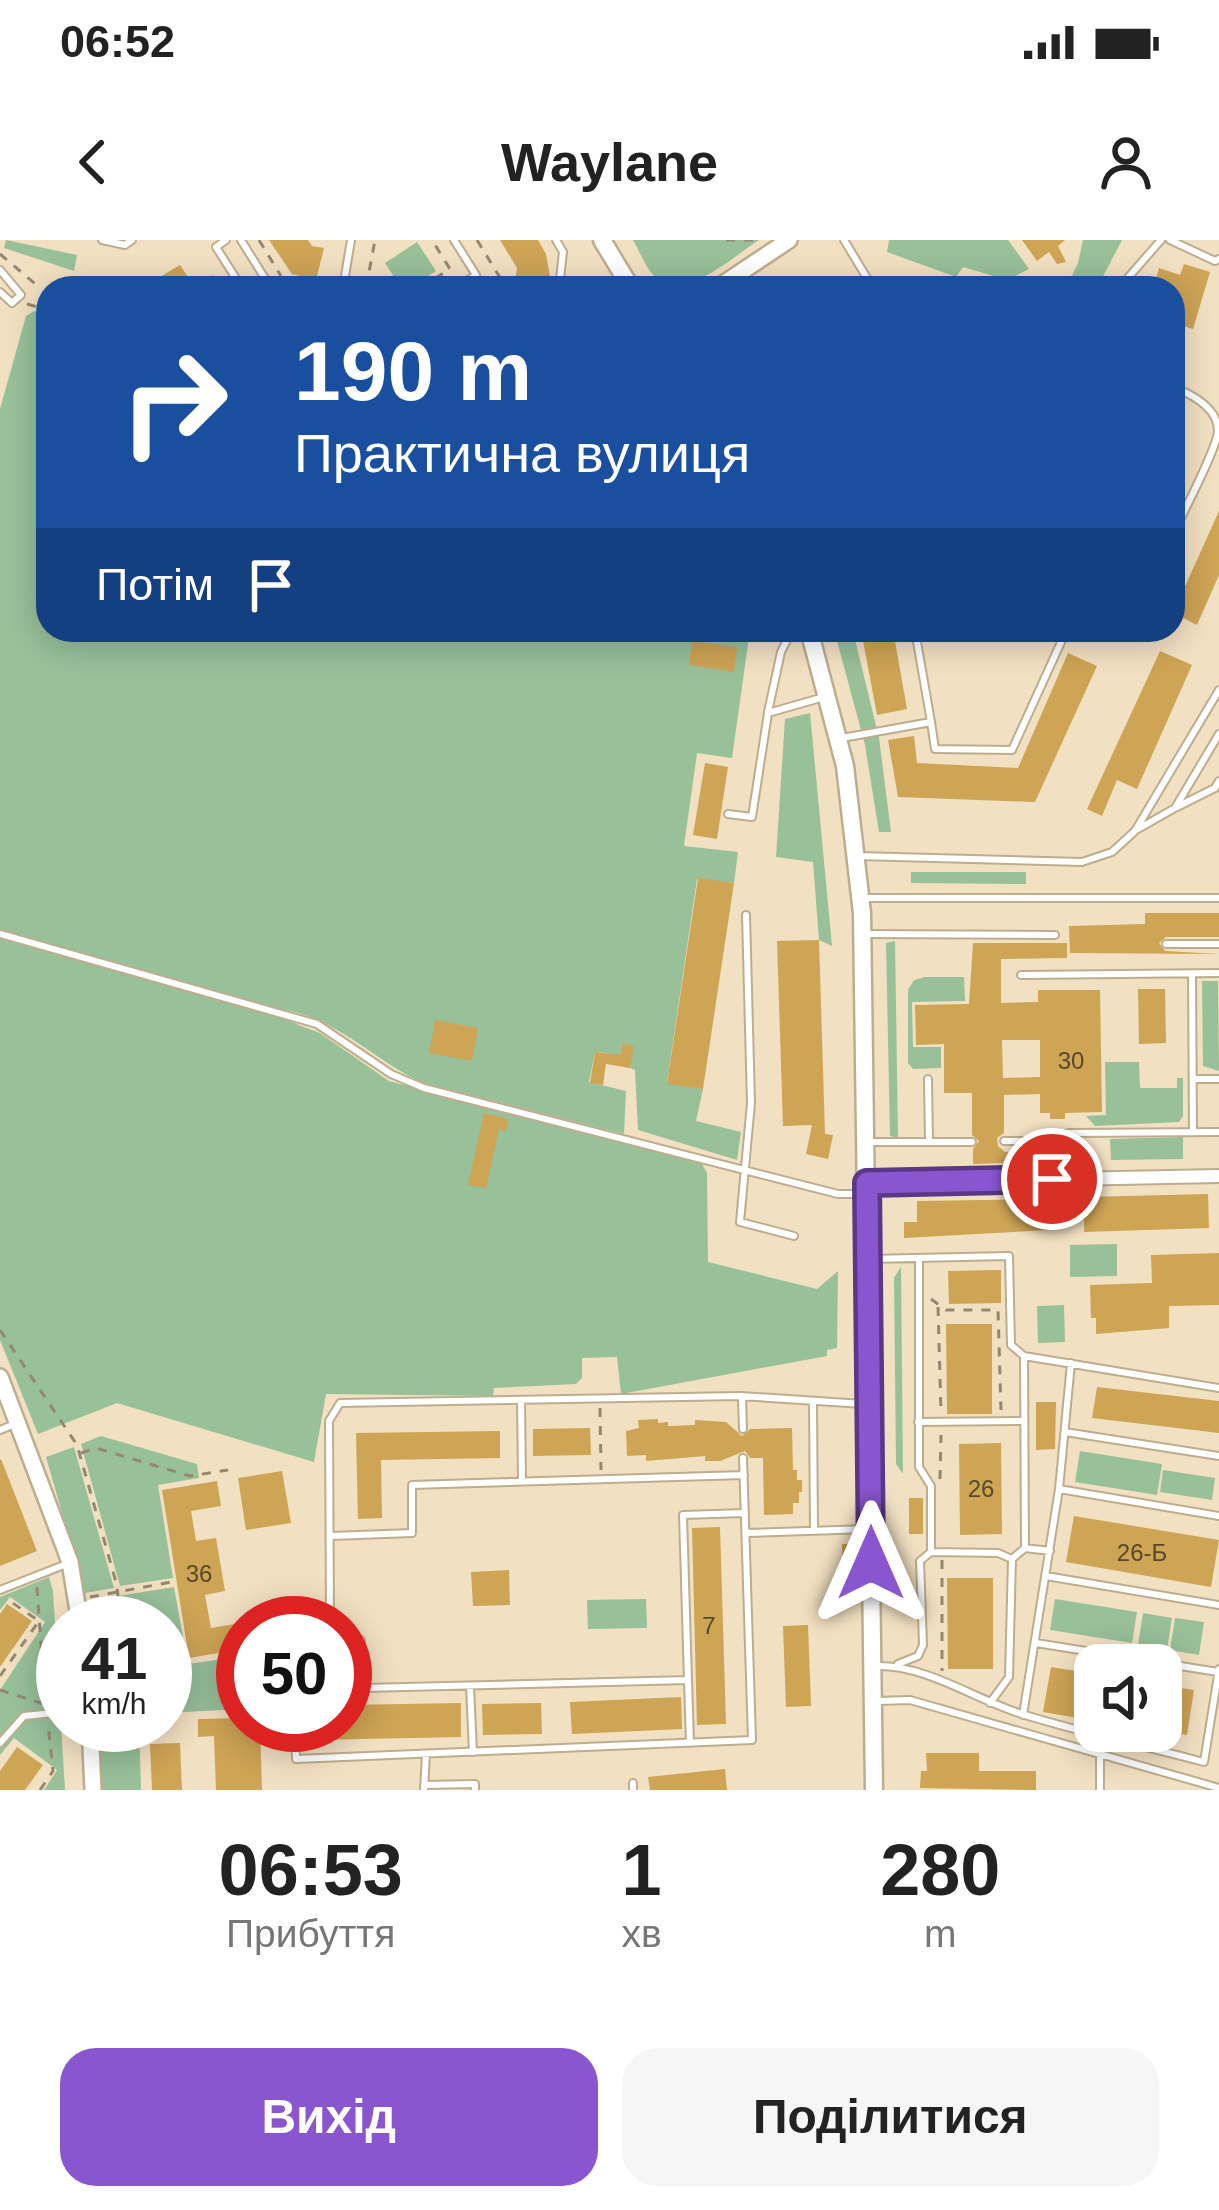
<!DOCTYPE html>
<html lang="uk">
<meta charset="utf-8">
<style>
body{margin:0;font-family:Arial,sans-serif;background:#f6f6f6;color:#222;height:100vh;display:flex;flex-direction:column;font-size:45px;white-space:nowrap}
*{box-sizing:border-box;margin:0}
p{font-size:39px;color:#767676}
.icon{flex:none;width:66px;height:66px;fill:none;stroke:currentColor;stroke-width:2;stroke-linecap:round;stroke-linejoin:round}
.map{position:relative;height:1550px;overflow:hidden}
.details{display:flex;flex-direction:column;background:#fff;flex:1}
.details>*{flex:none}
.banner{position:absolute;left:36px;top:36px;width:1149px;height:366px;border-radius:36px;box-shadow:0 6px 30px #0003;background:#1a4fa0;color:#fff;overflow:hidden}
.fabs{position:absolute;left:1074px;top:1404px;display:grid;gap:24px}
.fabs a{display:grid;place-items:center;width:108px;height:108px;border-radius:24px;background:#fff;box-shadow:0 6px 30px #0003;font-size:60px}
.speed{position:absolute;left:36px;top:1356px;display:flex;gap:24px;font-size:60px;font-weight:700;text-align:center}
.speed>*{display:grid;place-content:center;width:156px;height:156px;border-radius:50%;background:#fff;box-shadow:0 6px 30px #0003;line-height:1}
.speed small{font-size:30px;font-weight:400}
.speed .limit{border:18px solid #d22;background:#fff;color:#111}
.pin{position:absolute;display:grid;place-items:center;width:102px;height:102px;color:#fff;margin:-51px;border:6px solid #fff;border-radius:50%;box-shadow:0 3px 12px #0007}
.me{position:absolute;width:132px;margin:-66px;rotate:0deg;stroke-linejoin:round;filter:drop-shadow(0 0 9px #0008)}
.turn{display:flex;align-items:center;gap:42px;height:252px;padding:0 60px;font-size:54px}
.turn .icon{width:156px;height:156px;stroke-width:2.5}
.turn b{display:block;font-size:84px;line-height:102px}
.then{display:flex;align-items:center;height:114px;padding:0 60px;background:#0003;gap:24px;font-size:45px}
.eta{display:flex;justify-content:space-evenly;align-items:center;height:204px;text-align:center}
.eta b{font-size:72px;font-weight:600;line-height:84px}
.button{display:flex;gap:24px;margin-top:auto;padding:24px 60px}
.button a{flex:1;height:138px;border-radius:36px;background:#8a56cf;color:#fff;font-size:48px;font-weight:600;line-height:138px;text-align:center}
.button a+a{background:#f6f6f6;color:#222}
.status{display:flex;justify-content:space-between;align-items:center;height:84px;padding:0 60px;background:#fff;direction:ltr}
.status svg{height:33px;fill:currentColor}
header{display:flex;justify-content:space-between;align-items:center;height:156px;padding:0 60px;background:#fff;font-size:54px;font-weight:600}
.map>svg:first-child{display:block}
</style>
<div class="status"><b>06:52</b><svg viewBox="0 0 49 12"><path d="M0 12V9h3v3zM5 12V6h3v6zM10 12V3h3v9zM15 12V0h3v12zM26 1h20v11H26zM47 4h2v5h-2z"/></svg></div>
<header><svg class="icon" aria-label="back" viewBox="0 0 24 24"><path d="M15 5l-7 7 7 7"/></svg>Waylane<svg class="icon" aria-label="person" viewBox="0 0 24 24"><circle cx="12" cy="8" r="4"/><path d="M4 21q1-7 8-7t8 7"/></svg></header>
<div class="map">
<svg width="1219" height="1550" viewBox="0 0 1219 1550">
<rect width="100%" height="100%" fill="#f2e0c2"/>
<path fill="#98c099" d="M6 0 77 15 74 31 4 8Z
M633 0H759C735 15 686 61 658 40 647 31 640 12 633 0Z
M889 0H1008L1029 29 1007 40 963 27 956 37 887 12Z
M1083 0H1122L1097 48H1066L1078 23Z
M417 2 436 31 410 48H401L385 23Z
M34 71 48 75V390H750L732 518 697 513 684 606 738 612 734 643 697 639 667 843 703 849 696 881 741 892 737 920 638 890 635 830 630 828 633 806 622 804 618 826 607 813 595 812 589 842 626 851 624 894 423 843C375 821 338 779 285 770L296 784 320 793 389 841 702 924 707 933 708 1022 817 1049 838 1031 837 1108 827 1110V1116L621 1154 617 1117 582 1118V1138L576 1144 494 1148 493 1156 326 1154 314 1222 117 1163 38 1194 0 1100V169L26 76Z
M834 390 853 391 879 498 891 592H879L865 505Z
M810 473 832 706 819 700 813 622 776 617 785 479Z
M911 632H1026V644L911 643Z
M895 701 898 898 890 896 886 703Z
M925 737H964L965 761 912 762 913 807H941V828L913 829 908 823V750L914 740Z
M1202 741H1218L1219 831 1203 826Z
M1105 822H1139L1140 848H1177V838H1183V876L1179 882 1095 886 1086 876 1106 875Z
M1183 897V919L1111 920 1110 899Z
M1117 1004V1036L1070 1037V1005Z
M901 1027 903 1234 896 1224 894 1038Z
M1064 1065 1065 1102 1038 1103 1037 1066Z
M101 1196 197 1224 199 1238 158 1245 173 1338 120 1346 81 1204Z
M74 1207 114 1348 85 1353 46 1217Z
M1080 1211 1162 1224 1157 1255 1075 1242Z
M1163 1230 1215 1238 1212 1260 1160 1252Z
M49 1337 53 1351 65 1550H44L57 1530 14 1498 0 1515V1450L45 1382 10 1357 0 1370V1357Z
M174 1347 188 1424 243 1416V1469L165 1473V1383H89L87 1361Z
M646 1359 647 1388 588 1389 587 1360Z
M1055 1359 1137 1372 1132 1403 1050 1390Z
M1143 1373 1172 1378 1167 1410 1138 1405Z
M1175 1378 1204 1382 1199 1415 1170 1410Z
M98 1485H139L141 1550H101Z"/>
<path fill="#cea455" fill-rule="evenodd" d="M269 0H308L312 6 324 8 316 40 292 34Z
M500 0H538L546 14 552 48H514L517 28Z
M1022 0H1065L1058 6 1066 22 1057 24 1049 12 1037 21Z
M1184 24 1210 32 1193 89 1173 83V48H1153L1159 28 1180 35Z
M180 25 188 37 203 42 213 35 221 48H164L158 38Z
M1219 271V335L1197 385 1173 373Z
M861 390H893L907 469 877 475Z
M692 401 737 407 734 432 689 425Z
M1160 411 1192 425 1137 549 1117 540 1102 576 1087 569Z
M1068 413 1097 426 1035 562 898 557 888 500 914 496 917 523 1018 528Z
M705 523 728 527 717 599 693 595Z
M698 638 734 643 703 849 667 844Z
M1145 673H1219V697H1166L1159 703 1165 711 1219 714 1070 713 1069 686 1145 684Z
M819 700 825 894 833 895 828 919 806 914 812 885 783 886 777 701Z
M973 703H1067V718L1001 719V763L1038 762V750H1100L1102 872 1065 873V879H1050V873H1040V854L1004 855V893L997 898 998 906 1005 912 1048 911V922L973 924V909L979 901 972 895V853H944V804L916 805 915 765 969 764ZM1002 800H1040V837L1003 838Z
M1138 749H1165L1166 803 1139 804Z
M435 780 478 788 472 821 429 813Z
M622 804 634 806 630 828 606 824 603 845 590 843 595 812 620 815Z
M484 873 508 879 506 891 499 889 486 948 468 945Z
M1208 954 1209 988 1084 992V957Z
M1049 959V990L904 998V982H917V961Z
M1219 1013V1065L1169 1066V1088L1096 1094V1078H1091L1090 1045 1152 1043 1151 1015Z
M1001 1030V1063L949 1064 948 1031Z
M946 1084H992V1174H947Z
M1097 1147 1219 1161V1193L1092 1178Z
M1036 1162H1056L1055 1209 1036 1210Z
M658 1179V1183L668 1182V1186L695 1185V1180L726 1182 742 1196 750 1189 792 1188 793 1230H797V1240H802V1252H799V1263H793V1274L764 1275 763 1218H750L745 1211 720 1221H705V1216L646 1221V1215L627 1216 626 1191 639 1188 638 1180Z
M590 1188 591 1215 533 1216V1189Z
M500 1191V1218L381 1220 382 1278 358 1279 356 1193Z
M1001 1203 1002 1294 960 1295 959 1204Z
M1 1219 37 1311 0 1326V1220Z
M282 1231 291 1283 246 1290 238 1238Z
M217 1241 221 1266 191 1271 196 1301 216 1298 225 1351 205 1355 211 1388 241 1383 243 1409 189 1418 162 1250Z
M909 1258H923V1294H909Z
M1074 1276 1219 1300 1211 1347 1066 1322Z
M720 1287 726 1484 697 1485 692 1288Z
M842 1304H853L854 1349H843Z
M509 1330 510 1365 473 1366 471 1332Z
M947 1338H993V1429H948Z
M7 1364 32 1381 0 1427V1374Z
M808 1385 811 1466 786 1467 783 1386Z
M1051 1427 1095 1434V1481L1043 1472Z
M1161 1445 1194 1450 1187 1495 1161 1491Z
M681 1457 682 1489 572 1494 570 1462Z
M461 1463V1497L314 1500 313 1485H345V1465Z
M541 1463 542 1494 483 1495 482 1464Z
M243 1478V1485H260L262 1550H216L214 1496 198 1497V1479Z
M180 1503 182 1550H152L150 1504Z
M17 1507 43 1525 25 1550H0V1531Z
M926 1513H979V1531H1036V1550L920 1548 921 1531H927Z
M725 1529 727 1550H650L648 1537Z"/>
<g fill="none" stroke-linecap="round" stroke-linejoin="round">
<defs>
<path id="service" d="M102 0 125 5 132 0
M226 0 216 7 242 48
M241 0 269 45
M454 0 476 35 456 48
M556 0 563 12 559 48
M844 0 873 48
M1170 0 1215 21 1219 19
M0 30 21 55 12 63 0 52
M264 48H283
M343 48 351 0
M1119 48 1161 0
M1173 147C1191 154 1218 167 1218 191 1217 209 1182 274 1173 295
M768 472 781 412 792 390
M931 482 935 509 1012 510 1062 400
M842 498 931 482 915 390
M1177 567 1215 548 1219 541
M728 574 752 577 768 473 824 457
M1138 589 1175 568 1219 494
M858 616 1082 622 1112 612 1135 591 1219 450
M865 658H1219
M746 675 751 863 740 982 794 996
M0 694 317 784 391 834 424 848 838 954H864
M866 694 1055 695
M1166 704H1219
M1192 734 1193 892
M1021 735 1219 733
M928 839 929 901
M1193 839H1219
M1004 901H1040L1069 893 1219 892
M870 902H972
M868 1019 1009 1016 1011 1105 1024 1116 1219 1148
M742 1157 743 1189
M521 1162 522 1241
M813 1162 814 1291
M918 1182 1022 1181
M0 1190 15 1184
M1065 1192 1219 1216
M1059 1249 1219 1276
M746 1293 868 1289
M331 1296 412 1293V1245L744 1235
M1025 1308 1050 1311
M931 1312 998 1313 1012 1319
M1046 1336 1219 1365
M0 1350 69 1323
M330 1383 329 1181 340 1163 741 1156 863 1164
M345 1400H361L363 1448 688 1440 690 1503
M1036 1403 1218 1432
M898 1424 918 1416 923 1405 920 1321 931 1312V1246L919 1227V1018
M877 1426C928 1425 977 1461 1025 1475 1084 1493 1144 1506 1204 1522L1219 1429
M688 1440 683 1275 745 1273
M470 1446 473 1512
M877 1461 910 1460 1219 1548
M990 1463 1009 1437 1012 1319 1025 1308 1024 1116
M1023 1475 1059 1249 1071 1123
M295 1485 296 1519 752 1500 743 1218
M0 1503 24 1476 63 1472
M633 1543V1550
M424 1545 475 1544V1550
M424 1550 426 1514
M1100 1550V1515"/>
<path id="minor" d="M867 943 1219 936"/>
<path id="tertiary" d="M717 48 789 0
M0 1137 70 1322 80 1383
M90 1485 93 1550"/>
<path id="secondary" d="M602 0 631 48
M809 390 845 526 862 673 874 1550"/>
</defs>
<use href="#service" stroke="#bdad8f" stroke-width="10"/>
<use href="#minor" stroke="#bdad8f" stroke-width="16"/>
<use href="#tertiary" stroke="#bdad8f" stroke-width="20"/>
<use href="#secondary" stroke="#bdad8f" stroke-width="21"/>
<path stroke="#958873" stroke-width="3" stroke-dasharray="9 9" stroke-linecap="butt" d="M259 0 281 36
M477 0 504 44 498 48
M726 0H754
M0 14 40 48
M366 48 375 0
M420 48 450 29 432 0
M27 64 48 70
M931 1059 946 1070H998L1001 1170
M938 1067 941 1173
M0 1090 77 1205 116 1342 122 1383
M600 1168 601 1230
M81 1213 96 1208 190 1236 228 1230
M940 1239 941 1195
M942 1320V1431
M37 1347 45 1463
M90 1357 177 1341
M165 1422 189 1419
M0 1436 39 1381 7 1359
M0 1450 44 1464
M40 1550 53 1531 48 1484"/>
<use href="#service" stroke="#fff" stroke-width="6"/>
<use href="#minor" stroke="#fff" stroke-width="12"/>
<use href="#tertiary" stroke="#fff" stroke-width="15"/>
<use href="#secondary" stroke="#fff" stroke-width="16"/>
</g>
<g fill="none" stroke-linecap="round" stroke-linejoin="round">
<defs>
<path id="route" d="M871 1323 867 943 1052 939"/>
</defs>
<use href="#route" stroke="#5a3887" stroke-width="30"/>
<use href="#route" stroke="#8a56cf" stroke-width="21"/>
</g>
<g text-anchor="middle" stroke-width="9" stroke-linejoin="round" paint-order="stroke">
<g font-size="24" fill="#57482b">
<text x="1071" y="829">30</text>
<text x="981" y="1257">26</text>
<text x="1142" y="1321">26-Б</text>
<text x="199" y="1342">36</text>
<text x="709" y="1394">7</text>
</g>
</g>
</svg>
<div class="fabs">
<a><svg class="icon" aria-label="sound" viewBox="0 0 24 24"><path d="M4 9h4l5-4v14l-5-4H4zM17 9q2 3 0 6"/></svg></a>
</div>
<div class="speed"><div>41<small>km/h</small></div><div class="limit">50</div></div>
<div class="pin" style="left:1052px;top:939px;background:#d93025"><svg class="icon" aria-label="arrive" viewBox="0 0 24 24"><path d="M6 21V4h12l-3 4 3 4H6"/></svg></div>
<svg class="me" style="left:871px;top:1323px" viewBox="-20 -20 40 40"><path d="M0-17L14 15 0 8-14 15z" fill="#8a56cf" stroke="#fff" stroke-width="4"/></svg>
<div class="banner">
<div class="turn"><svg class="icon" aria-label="right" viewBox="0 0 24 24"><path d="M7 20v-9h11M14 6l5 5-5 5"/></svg><div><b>190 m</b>Практична вулиця</div></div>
<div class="then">Потім<svg class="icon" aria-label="arrive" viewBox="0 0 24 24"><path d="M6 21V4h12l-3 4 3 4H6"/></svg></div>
</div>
</div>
<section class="details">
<div class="eta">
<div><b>06:53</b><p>Прибуття</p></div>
<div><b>1</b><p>хв</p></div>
<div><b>280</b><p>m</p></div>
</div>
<div class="button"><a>Вихід</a><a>Поділитися</a></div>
</section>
